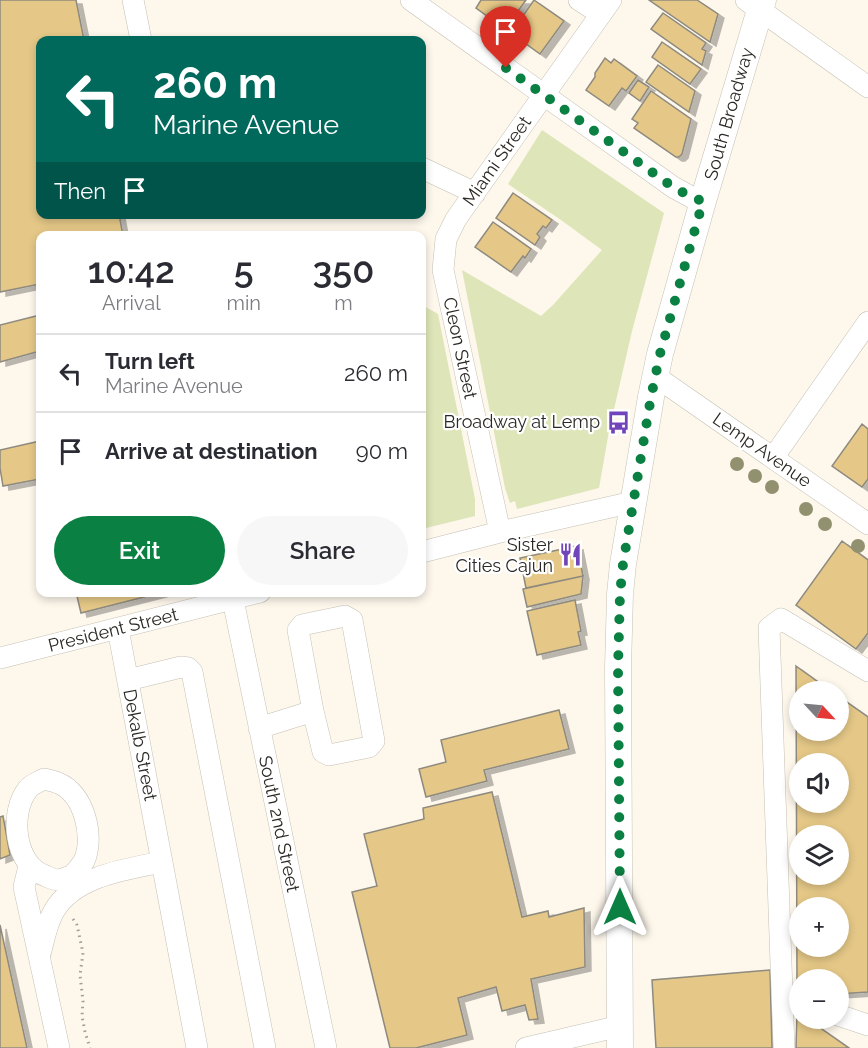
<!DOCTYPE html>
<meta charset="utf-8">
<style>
body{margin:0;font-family:Raleway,sans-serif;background:#f7f7f7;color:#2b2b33;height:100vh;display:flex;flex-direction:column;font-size:22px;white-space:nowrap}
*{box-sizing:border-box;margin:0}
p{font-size:20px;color:#7c7c81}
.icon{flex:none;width:33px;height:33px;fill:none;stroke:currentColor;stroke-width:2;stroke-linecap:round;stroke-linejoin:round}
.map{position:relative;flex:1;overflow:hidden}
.side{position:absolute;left:36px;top:231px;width:390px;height:366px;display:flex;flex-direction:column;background:#fff;border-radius:12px;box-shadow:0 3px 9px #0003}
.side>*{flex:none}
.guide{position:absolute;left:36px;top:36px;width:390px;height:183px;border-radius:12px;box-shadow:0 3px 9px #0003;background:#00695c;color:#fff;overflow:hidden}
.needle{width:39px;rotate:116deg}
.tools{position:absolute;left:789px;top:681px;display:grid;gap:12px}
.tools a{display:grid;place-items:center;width:60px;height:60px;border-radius:50%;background:#fff;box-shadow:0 3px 9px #0003;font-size:30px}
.pin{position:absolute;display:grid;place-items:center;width:51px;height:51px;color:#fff;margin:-62px -26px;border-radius:50% 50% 50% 0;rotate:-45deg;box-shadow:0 0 6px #0007}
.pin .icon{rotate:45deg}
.me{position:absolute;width:66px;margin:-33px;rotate:0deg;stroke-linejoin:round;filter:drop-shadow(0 0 4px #0008)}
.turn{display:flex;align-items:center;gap:21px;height:126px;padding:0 18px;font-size:27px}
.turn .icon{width:78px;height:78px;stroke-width:2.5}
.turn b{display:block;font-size:42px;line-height:51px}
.then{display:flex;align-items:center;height:57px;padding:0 18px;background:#0003;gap:12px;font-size:22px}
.eta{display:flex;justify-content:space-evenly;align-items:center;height:102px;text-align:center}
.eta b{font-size:36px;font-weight:600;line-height:42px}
.cta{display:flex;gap:12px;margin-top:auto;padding:12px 18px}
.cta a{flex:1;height:69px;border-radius:36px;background:#0b8043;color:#fff;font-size:24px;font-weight:600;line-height:69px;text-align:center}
.cta a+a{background:#f7f7f7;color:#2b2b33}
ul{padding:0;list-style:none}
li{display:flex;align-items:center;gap:18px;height:78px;padding:0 18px;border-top:2px solid #e1e1e2}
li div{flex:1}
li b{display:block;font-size:22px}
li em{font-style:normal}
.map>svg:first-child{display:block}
</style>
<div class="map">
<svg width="868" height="1048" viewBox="0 0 868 1048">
<defs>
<filter id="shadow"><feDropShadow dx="6" dy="4" stdDeviation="0" flood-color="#0004"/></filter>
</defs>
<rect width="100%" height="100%" fill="#fdf7ec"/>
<path fill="#dee5b8" d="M542 130 664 213 632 331 609 431 599 488 517 509 515 501 510 503 505 488 462 270 541 316 553 305 602 250 561 220 508 184Z
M422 305 438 314 475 499V516L422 529Z"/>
<path fill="#e5c887" stroke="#8e8a7f" stroke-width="1.5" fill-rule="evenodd" filter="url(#shadow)" d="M0 0H76L84 40H40V214H119L123 236H40V284L0 292Z
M481 0H526L505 29 476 8Z
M534 0 564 21 540 54 511 33Z
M649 0H697L718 14 710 42Z
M663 13 706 43 702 49 706 51 702 65 651 29Z
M662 42 701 69 690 84 652 57Z
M605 58 611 63 614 59 637 76 626 91 622 88 609 106 586 90 595 77V73Z
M658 65 695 91 689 112 646 82Z
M638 80 649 87 640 101 629 93Z
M651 91 691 119 682 154 679 157H676L634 128 638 123 632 119Z
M513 193 552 220 546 228 543 226 537 234 540 237 535 245 496 218Z
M493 222 531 249 525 258 523 256 511 272 475 247Z
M40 315V351L0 362V325Z
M862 424 868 429V479L862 487 832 466Z
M40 441V479L3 486 0 468V450Z
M842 541 868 560V633L856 649 796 605Z
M577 546 583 576 526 588 520 558Z
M583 576 581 594 527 607 523 589Z
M76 592H164L81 613Z
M575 600 581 631 578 632 581 645 537 655 527 611Z
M796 666 832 692H800V730H838V696L868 717V992L838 994V980H800V988L797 987ZM800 764H838V802H800ZM800 836H838V874H800ZM800 908H838V946H800Z
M559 710 569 749 484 770 487 781 426 797 419 769 446 762 441 740Z
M492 792 522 917 548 911 549 917 584 908 585 967 531 979 538 1019 529 1020 525 1005 502 1011 496 987 458 998 467 1035 416 1048H390L352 892 377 886 364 834 424 819 423 808Z
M3 816 10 855 0 859V817Z
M0 925 27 1048H0Z
M770 970 772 1048H656L652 980Z
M797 1012 800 1014V1018H806L849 1048H796Z"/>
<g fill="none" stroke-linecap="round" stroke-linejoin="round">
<defs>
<path id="minor" d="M133 0 141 40
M411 0 673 187 693 198 703 201
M579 0 601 14
M746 0 868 87
M422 168 475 193
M655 376 868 524
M773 458 868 322
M500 532 443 270 446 239 456 219 611 0
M422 552 500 532 633 502
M233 592V600L326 1048
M118 629 197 1048
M0 658 260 592
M128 680 181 667 188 668 192 672 265 1048
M259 728 313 711 298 630 302 625 345 616 352 620 374 741 369 747 329 755 323 752 313 711
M44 779C48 780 54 781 58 783 84 793 95 837 84 861 81 866 76 872 72 876 68 877 63 879 59 880 55 880 50 878 46 876 14 866 9 812 28 789 32 784 39 782 44 779Z
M29 866 24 887 59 1048
M41 951C44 938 47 923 54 911 74 876 127 869 162 862
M838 1015 868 1025
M526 1048 620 1026
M784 1048 769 628 781 619 868 671"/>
<path id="major" d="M620 1048 618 668 620 594 623 564 651 397 660 354 703 201 763 0"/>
</defs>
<use href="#minor" stroke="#c5c0b5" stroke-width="22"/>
<use href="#major" stroke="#c5c0b5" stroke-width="27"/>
<path stroke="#a29d95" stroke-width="3" stroke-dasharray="1.5 4.5" stroke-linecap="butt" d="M73 919 77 925 83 953 80 975 83 1001 82 1016 85 1032 90 1048"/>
<use href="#minor" stroke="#fff" stroke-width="21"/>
<use href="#major" stroke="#fff" stroke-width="26"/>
</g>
<g fill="#91916f">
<circle cx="737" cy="464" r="7"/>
<circle cx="755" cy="476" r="7"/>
<circle cx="772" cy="487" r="7"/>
<circle cx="806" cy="509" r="7"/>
<circle cx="825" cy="524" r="7"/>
<circle cx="858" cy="546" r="7"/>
</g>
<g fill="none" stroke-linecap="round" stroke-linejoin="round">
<path stroke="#0b8043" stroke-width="10" stroke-dasharray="0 18" d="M506 68 673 187 693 198 703 201 660 354 651 397 623 564 620 594 618 668 620 907"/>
</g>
<defs>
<symbol id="bus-bare" viewBox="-9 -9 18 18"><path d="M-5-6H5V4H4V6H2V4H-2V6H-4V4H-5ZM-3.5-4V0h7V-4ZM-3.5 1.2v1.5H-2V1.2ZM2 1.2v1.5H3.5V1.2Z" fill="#7244bc" stroke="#fff" stroke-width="2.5" paint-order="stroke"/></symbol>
<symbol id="restaurant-bare" viewBox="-9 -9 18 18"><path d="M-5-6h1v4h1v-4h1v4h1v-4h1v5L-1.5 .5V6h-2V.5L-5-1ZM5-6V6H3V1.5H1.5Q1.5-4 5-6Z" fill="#7244bc" stroke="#fff" stroke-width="2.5" paint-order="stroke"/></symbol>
</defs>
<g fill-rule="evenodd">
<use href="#bus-bare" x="602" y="406" width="33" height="33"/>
<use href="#restaurant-bare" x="554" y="538" width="33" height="33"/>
</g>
<g text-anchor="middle" stroke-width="4.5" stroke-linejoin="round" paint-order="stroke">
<g font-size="18" fill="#2b2925" stroke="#fff">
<text transform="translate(729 114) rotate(-74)" y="6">South Broadway</text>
<text transform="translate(497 161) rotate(-55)" y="6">Miami Street</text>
<text transform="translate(460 348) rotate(78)" y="6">Cleon Street</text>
<text transform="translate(762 450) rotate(35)" y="6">Lemp Avenue</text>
<text transform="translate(113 630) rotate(-14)" y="6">President Street</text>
<text transform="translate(140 745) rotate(79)" y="6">Dekalb Street</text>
<text transform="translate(279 824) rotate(78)" y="6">South 2nd Street</text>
</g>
<g font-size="18" fill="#2b2925" stroke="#fff" text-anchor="end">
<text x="600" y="428">Broadway at Lemp</text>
<text x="553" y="551">Sister<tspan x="553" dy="21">Cities Cajun</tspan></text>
</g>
</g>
</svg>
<div class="tools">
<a><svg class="needle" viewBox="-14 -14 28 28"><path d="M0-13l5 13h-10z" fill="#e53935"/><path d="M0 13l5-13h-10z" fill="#7c7c81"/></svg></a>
<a><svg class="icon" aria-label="sound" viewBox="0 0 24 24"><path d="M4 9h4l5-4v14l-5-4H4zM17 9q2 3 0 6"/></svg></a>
<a><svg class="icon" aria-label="layers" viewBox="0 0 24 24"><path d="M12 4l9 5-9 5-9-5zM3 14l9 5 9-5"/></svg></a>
<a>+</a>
<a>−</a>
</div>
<div class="pin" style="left:506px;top:68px;background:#d93025"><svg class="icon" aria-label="arrive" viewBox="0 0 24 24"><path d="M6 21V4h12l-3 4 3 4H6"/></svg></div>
<svg class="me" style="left:620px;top:907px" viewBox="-20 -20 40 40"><path d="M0-17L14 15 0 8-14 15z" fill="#0b8043" stroke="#fff" stroke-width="4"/></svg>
<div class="guide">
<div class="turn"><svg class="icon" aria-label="left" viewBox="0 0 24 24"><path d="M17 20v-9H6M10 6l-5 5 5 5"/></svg><div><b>260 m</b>Marine Avenue</div></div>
<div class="then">Then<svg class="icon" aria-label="arrive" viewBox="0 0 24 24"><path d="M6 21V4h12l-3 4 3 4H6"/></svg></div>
</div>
<section class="side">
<div class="eta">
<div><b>10:42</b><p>Arrival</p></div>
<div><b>5</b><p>min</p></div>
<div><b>350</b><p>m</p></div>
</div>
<ul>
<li><svg class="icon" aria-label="left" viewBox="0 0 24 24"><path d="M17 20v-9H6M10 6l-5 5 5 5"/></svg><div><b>Turn left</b><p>Marine Avenue</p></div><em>260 m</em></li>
<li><svg class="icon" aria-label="arrive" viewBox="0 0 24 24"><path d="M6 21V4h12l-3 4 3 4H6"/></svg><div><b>Arrive at destination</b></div><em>90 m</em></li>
</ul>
<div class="cta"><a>Exit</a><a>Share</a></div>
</section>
</div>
